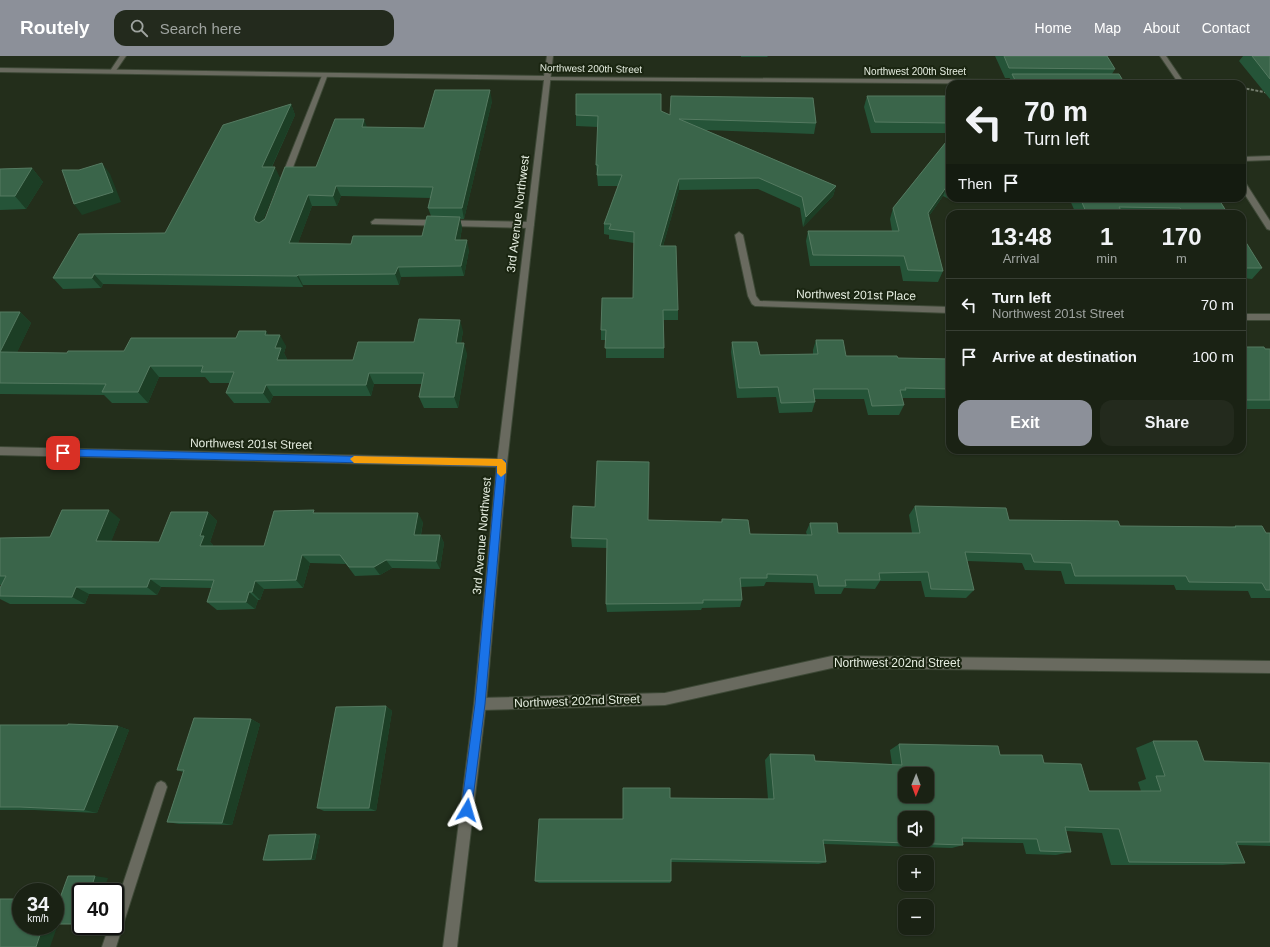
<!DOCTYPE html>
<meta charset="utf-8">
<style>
body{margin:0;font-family:Helvetica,sans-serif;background:#232a1d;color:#f1f3f6;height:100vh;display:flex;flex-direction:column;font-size:15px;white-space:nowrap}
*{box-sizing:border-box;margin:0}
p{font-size:13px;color:#9fa4a0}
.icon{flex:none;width:22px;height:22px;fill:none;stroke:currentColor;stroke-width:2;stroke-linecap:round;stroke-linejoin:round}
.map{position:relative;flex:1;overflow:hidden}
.sheet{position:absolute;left:946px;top:154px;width:300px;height:244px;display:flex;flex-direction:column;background:#1a2214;border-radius:12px;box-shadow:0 1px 3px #0004,0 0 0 1px #383f34}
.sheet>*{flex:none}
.guide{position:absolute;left:946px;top:24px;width:300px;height:122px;border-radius:12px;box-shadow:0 1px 3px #0004,0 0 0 1px #383f34;background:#1a2214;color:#f1f3f6;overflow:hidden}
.needle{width:26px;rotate:181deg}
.tools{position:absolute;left:898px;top:711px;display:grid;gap:8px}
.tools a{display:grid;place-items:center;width:36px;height:36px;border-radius:8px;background:#1a2214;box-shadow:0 1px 3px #0004,0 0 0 1px #383f34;font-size:20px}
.speed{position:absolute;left:12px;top:827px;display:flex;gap:8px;font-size:20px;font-weight:700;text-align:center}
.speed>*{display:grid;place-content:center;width:52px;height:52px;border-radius:50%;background:#1a2214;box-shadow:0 1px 3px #0004,0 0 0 1px #383f34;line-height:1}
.speed small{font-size:10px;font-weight:400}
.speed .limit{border:2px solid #111;border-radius:6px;background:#fff;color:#111}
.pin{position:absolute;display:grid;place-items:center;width:34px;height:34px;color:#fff;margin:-17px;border-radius:8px;box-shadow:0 2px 6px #0006}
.me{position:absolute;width:44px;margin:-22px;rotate:7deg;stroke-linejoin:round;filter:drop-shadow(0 0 3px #0008)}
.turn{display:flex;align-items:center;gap:14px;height:84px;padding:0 12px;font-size:18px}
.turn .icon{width:52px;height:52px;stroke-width:2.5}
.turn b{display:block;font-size:28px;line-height:34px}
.then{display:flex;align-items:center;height:38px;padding:0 12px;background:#0003;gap:8px;font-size:15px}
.eta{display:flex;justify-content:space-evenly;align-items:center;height:68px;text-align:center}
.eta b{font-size:24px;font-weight:600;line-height:28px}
.button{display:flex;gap:8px;margin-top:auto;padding:8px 12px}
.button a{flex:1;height:46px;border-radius:12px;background:#8c9099;color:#fff;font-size:16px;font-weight:600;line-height:46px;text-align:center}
.button a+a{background:#232a1d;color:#f1f3f6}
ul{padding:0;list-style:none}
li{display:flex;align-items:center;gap:12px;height:52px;padding:0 12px;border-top:1px solid #383f34}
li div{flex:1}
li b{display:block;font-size:15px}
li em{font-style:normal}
header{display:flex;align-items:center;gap:24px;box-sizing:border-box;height:56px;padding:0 20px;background:#8c9099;color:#fff}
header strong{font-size:19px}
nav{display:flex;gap:22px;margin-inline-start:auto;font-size:14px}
.search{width:280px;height:36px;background:#232a1d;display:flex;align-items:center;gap:10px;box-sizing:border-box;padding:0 14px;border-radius:12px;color:#9fa4a0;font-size:15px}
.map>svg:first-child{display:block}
</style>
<header>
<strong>Routely</strong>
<div class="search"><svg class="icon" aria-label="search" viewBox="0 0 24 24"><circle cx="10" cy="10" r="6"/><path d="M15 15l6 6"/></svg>Search here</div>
<nav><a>Home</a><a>Map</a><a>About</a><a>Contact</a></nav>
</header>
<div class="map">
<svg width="1270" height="891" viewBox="0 0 1270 891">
<rect width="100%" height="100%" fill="#232e1b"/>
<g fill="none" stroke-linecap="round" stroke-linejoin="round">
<defs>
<path id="service" d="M1270 100V104L1242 105V101Z
M375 163 530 166 534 169 530 172 372 168 371 166Z
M161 725 165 727 167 731 116 891H102L109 870H115V852L155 731 157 727Z"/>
<path id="minor" d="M120 0H126L115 16H111L110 15Z
M1160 0H1166L1185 28H1110L1107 26 1110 24 1177 25Z
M323 17 328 18 289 122 285 124H282L281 122Z
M545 21 1022 24 1025 26 1022 28 547 24 544 22Z
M1242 126H1245L1270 165V174L1267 173 1242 134Z
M739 176 743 179 756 240 760 245 950 251V257L755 250 752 248 748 240 735 179Z
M1242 258H1270V264H1242Z
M0 391 502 403 505 404 507 407 505 410 502 411 0 399Z
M832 600 1270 605V617L832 612 665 649 480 654 476 652 474 648 476 644 480 642 665 637Z"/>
<path id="tertiary" d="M547 0H553L507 407 486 648 457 891H443L474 648 497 407 544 24 0 16V12L544 20Z"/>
</defs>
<use href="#service" stroke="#3e4937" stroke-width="2"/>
<use href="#minor" stroke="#3e4937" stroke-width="2"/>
<use href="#tertiary" stroke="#3e4937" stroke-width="2"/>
<path stroke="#747e6e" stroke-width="2" stroke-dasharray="3 1.5" stroke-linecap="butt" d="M1200 26 1214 28
M1242 32 1270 37"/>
<use href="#service" fill="#696a5f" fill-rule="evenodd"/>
<use href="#minor" fill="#696a5f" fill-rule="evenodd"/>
<use href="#tertiary" fill="#696a5f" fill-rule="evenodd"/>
</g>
<path fill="#255438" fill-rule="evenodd" d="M741 0H768L767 1H741Z
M995 0H1107L1115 13 1112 18 1125 28H1008L1010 22H1005Z
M1243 0H1270V43L1239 5Z
M867 40H950V77H871L864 51Z
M492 45 464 163H460L462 172 460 184 469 194 464 220 401 221 399 229H303V231L103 228 101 232 63 233 53 222 165 177 291 48 295 59 272 111 280 122 263 164 316 111 367 71 424 72ZM341 140 431 142 428 152 431 160 422 180 351 188 298 187 312 150H337Z
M661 55 670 59 816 67 814 78 706 74 836 130 833 140 803 171 800 152 758 133 679 134 663 190 678 254V264H663L664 292V302H606V284H601V274L633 242 634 187 609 183V179L604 178V168L618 130H598L596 109 598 71 576 70V59Z
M950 81V142H952L951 144 943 140 929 160 943 215 938 226 903 225 900 210H810L806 185 808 175H892L890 163 893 152Z
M32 112 43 126 26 153 0 154V113Z
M1069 142H1218L1228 158H1076Z
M1242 180 1262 212 1252 223 1242 222Z
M0 256H20L31 267 17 296 67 297 124 295 236 282 269 279 286 290 284 297 287 303V304H353L414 286 463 275 461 287 467 298 458 352H424L419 341 422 328H374L371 340H273L270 347H234L226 337 230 327H210L205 321H159L148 347H112L104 339 0 338Z
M816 284 846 300 898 302 950 303V342H902L904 349 899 359H868L864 343H815V346L812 356 779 357 776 341 737 342 731 296 732 286 760 299 813 298V294Z
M1242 291 1270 293V353H1242Z
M915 450 1009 464 1120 470 1232 471 1235 470 1266 477H1270V542H1251L1248 535 1176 534 1174 529 1065 528 1061 515 1025 514 1022 507 967 505 974 534 966 542 925 541 921 525H880L875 533 844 532 841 538H815L813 527 766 526 764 530 741 531 742 544 740 551 702 552 701 554 607 556 606 548 607 492 572 491 571 482 648 464 721 466 722 463 750 478 807 479 806 476 810 467 838 477H912L909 459Z
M208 456 217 465 210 486 213 489V490H264L316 457 423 466 421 479H440L444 487 440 513 392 512 380 519 355 520 346 508 310 507 303 532 264 533 260 544H258L255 553 217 554 207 546 212 532 161 531 157 539 89 538 85 548H10L0 543V532L2 529H0V482L50 481 120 463 111 485 159 486Z
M386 650 392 655 376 755H324L317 752Z
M251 663 260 668 232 769 179 768 167 766 183 716 177 714Z
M0 669 118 670 129 674 97 757 34 754H0Z
M1153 685 1204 705 1270 707V790L1238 789 1245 807 1223 809H1111L1102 777 1066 775 1071 796 1056 799 1026 798 1023 787 963 786V789L952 792 824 788 826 806 819 808 671 806V825L670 827H539L535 825 623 763 670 742 768 743 765 704 770 698 815 705 892 708 890 694 899 688 1000 699 1044 707 1089 735H1141L1138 726 1146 723 1136 692Z
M320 779 315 804 268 805 263 804Z"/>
<path fill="#1c3e25" d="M490 34 492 45 464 163 462 152Z
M291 48 295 59 267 121 262 111Z
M364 63 368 74 362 71Z
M102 107 110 118 121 146 82 159 74 148Z
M275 111 280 122 260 172 255 165 254 162Z
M32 112 43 126 26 153 15 140Z
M679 123V134L660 200V190Z
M336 130 341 140 337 150 333 140Z
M836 130 833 140 803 171 806 161Z
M947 130 943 140 923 168 928 157Z
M308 139 312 150 294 198 289 187Z
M460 161 462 172 458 194 455 184Z
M467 184 469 194 464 220 461 210Z
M398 211 401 221 399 229 395 218Z
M94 218 103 228 101 232 92 222Z
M298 219 303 229V231L297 220Z
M20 256 31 267 12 307 0 296Z
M460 264 463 275 459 298 456 287Z
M266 275 273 286 265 279Z
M280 279 286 290 284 297 287 303 284 315 277 304 275 292Z
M464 287 467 298 458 352 454 341Z
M150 310 159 321 148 347 138 336Z
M369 317 374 328 371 340 366 329Z
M266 329 273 340 270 347 263 337Z
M109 454 120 463 108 494 96 485Z
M208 456 217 465 210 486 213 489 210 499 200 490V480Z
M418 457 423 466 419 487 414 479Z
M440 479 444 487 440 513 436 505Z
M302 499 310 507 303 532 296 524Z
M386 504 392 512 380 519 374 511Z
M150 523 161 531 157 539 147 531Z
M255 525 264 533 260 544 252 536Z
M76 531 89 538 85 548 72 541Z
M249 536 258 544 255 553 246 546Z
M386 650 392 655 376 755 369 752Z
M251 663 260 668 232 769 222 767Z
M118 670 129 674 97 757 84 754Z
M316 778 320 779 315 804 311 803Z
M95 820 108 822 103 836H90Z
M55 868H58L50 891H36L43 870H55Z"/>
<path fill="#3a654a" stroke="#557a61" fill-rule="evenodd" d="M1004 0H1107L1115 13 1009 12Z
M1252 0H1270V23Z
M1012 18H1119L1125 28H1017Z
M435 34H490L462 152H428L433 131 336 130 333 140 308 139 289 187 351 188 353 180H422L427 160 460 161 455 184H467L461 210 398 211 395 218 298 219 297 220 94 218 92 222H53L79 178 165 177 223 69 291 48 262 111H275L254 162 255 165 259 167 265 163 285 111H316L335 63H364L362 71 424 72Z
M576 38H661V55L670 59 671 40 813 42 816 67 679 63 836 130 806 161 802 141 759 122 679 123 660 190H676L678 254H663L664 292H605L606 274H601L602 242H633L634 176 609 173 611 168H604L622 119H597L598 109H596L598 60 576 59Z
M867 40H950V67L875 66Z
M950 81V131L947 130 928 157 943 215 908 214 904 200 813 199 808 175H899L893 152Z
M102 107 113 136 74 148 62 114H79Z
M32 112 15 140H0V113Z
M1080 142H1218L1228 158H1184L1180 152 1119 151 1123 158H1087Z
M1242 180 1262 212H1242Z
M0 256H20L0 296Z
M419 263 460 264 456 287H464L454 341H419L424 317H369L366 329H266L263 337H226L234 316H201L203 310H150L138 336H102L106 328 0 327V296L67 297 68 295H124L131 282H236L239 275H266L265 279H280L275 292H281L277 304H353L358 286H414Z
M816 284H843L846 300H897L898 302 950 303V333L905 332 906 334H900L904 349 872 350 868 333H813L815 346 781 347 778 331 739 332 732 286H757L760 299 818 298Z
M1242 291H1264L1265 293H1270V344H1242Z
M597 405 649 406 648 464 722 466V463L748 464 750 478 812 479 810 467H837L838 477H920L915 450 1006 452 1009 464 1118 465 1120 470 1236 471 1235 470H1262L1266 477H1270V534H1266L1262 527 1189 526 1186 520H1075L1071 507 1034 506 1031 498 965 496 974 534 931 533 928 516 879 517 880 524H845L846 530H819L817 519 767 518V522H740L742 544H703V547L606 548 607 483 571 482 573 450 595 451Z
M62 454H109L96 485 159 486 171 456H208L200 480H204L200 490H264L274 455 314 454 313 457H418L414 479H440L436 505 386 504 374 511H349L340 499H302L296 524 255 525 252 536H249L246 546H207L214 524 150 523 147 531H76L72 541 0 540V532L6 520H0V482L50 481Z
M386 650 369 752H317L336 651Z
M194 662 251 663 222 767 167 766 184 714H177Z
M68 668 118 670 84 754 20 751H0V669H68Z
M1153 685H1197L1204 705 1270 707V786H1236L1245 807 1129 806 1119 773 1065 771 1071 796 1040 795 1037 783 962 782 963 789 823 784 826 806 671 803V825H535L539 763H623V732H670V742L774 743 770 698 814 699 815 705 902 709 899 688 998 690 1000 699H1042L1044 707 1081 708 1089 735H1161L1156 720H1165ZM905 718H927V740H905ZM905 762H927V784H905Z
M316 778 311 803 263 804 269 779Z
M68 820H95L90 836H81V863L80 868H55V842H60Z
M0 843H21V870H43L36 891H0Z"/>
<path fill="#1a73e8" stroke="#114b97" d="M63 393 505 404 506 407 485 648 471 758 467 760 463 758 461 754 475 648 497 410 63 400 58 397Z"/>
<path fill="#f59e0b" d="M354 400 502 403 506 407V417L501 421 497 417V410L354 407 350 403Z"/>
<g text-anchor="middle" stroke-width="4" stroke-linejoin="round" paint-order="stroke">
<g font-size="10" fill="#e5ede0" stroke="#1a2511">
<text transform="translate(591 12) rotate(1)" y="4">Northwest 200th Street</text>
<text x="915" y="19">Northwest 200th Street</text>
</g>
<g font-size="12" fill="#e5ede0" stroke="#1a2511">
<text transform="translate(518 158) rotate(-83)" y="4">3rd Avenue Northwest</text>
<text transform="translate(856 239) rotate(1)" y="4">Northwest 201st Place</text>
<text transform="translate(251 388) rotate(1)" y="4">Northwest 201st Street</text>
<text transform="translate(482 480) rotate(-85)" y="4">3rd Avenue Northwest</text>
<text x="897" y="611">Northwest 202nd Street</text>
<text transform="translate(577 645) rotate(-2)" y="4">Northwest 202nd Street</text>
</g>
</g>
</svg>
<div class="tools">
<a><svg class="needle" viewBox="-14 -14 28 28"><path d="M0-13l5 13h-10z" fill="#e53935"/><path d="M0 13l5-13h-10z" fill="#9fa4a0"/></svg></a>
<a><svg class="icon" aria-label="sound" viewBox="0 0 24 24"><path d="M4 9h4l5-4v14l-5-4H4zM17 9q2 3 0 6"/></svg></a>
<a>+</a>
<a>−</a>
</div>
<div class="speed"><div>34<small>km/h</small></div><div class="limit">40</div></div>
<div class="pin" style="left:63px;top:397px;background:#d93025"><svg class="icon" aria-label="arrive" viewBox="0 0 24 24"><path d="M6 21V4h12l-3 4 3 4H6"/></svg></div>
<svg class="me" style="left:467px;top:754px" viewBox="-20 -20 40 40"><path d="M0-17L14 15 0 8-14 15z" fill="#1a73e8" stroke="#fff" stroke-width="4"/></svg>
<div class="guide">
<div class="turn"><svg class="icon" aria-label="left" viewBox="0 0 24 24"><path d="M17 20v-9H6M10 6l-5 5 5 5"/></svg><div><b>70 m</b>Turn left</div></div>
<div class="then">Then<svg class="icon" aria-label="arrive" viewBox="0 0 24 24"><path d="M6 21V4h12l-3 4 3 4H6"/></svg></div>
</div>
<section class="sheet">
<div class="eta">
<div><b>13:48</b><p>Arrival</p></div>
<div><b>1</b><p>min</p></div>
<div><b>170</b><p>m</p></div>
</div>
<ul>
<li><svg class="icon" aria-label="left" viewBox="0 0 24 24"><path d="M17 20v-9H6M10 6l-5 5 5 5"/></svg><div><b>Turn left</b><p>Northwest 201st Street</p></div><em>70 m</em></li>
<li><svg class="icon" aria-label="arrive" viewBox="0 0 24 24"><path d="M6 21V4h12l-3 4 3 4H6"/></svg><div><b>Arrive at destination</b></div><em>100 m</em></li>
</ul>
<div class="button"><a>Exit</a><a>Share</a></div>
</section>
</div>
